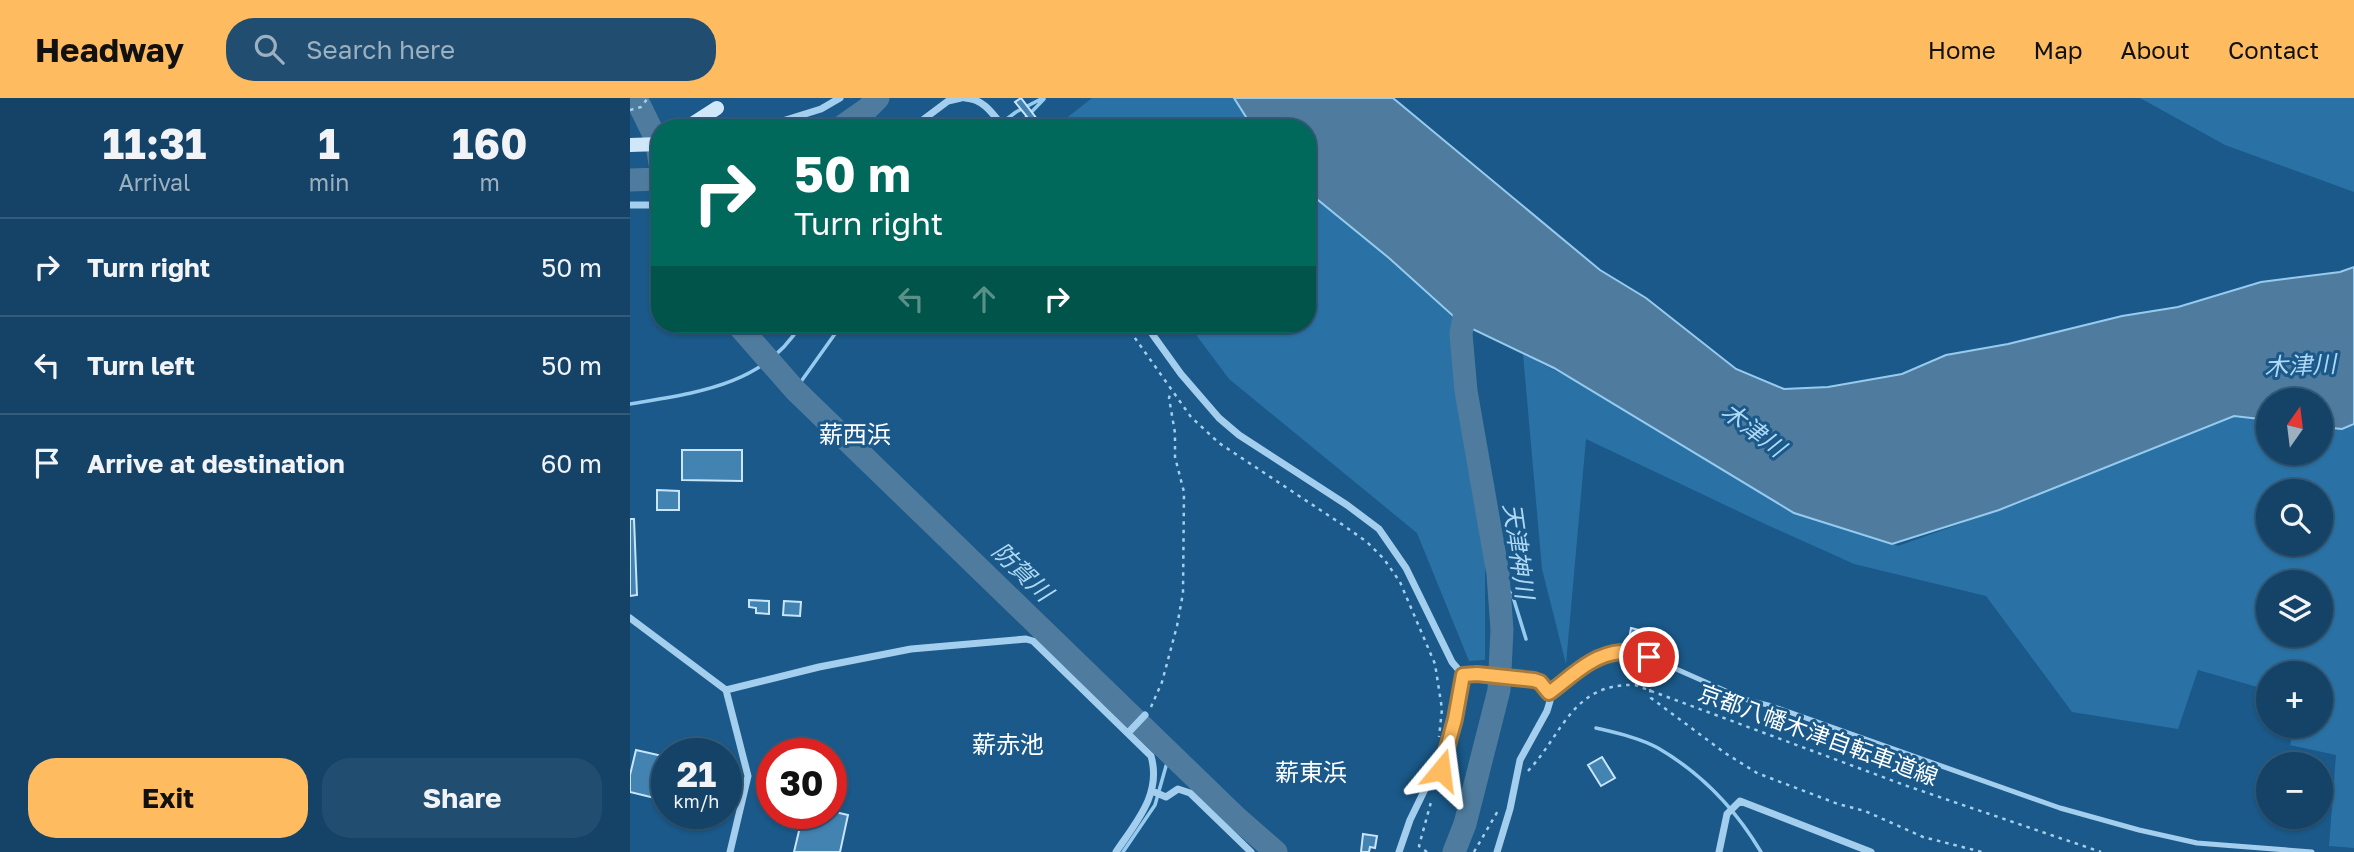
<!DOCTYPE html>
<meta charset="utf-8">
<style>
body{margin:0;font-family:"Golos Text","Noto Sans JP",sans-serif;background:#214e70;color:#f1f3f6;height:100vh;display:flex;flex-direction:column;font-size:26px;white-space:nowrap}
*{box-sizing:border-box;margin:0}
p{font-size:23px;color:#9db0c0}
.icon{flex:none;width:38px;height:38px;fill:none;stroke:currentColor;stroke-width:2;stroke-linecap:round;stroke-linejoin:round}
.map{position:relative;flex:1;overflow:hidden}
.side{display:flex;flex-direction:column;background:#144367;width:630px}
.side>*{flex:none}
.hud{position:absolute;left:21px;top:21px;width:665px;height:214px;border-radius:28px;box-shadow:0 2px 5px #0004,0 0 0 2px #335c7b;background:#00695c;color:#fff;overflow:hidden}
.needle{width:46px;rotate:14deg}
.tools{position:absolute;left:1626px;top:290px;display:grid;gap:14px}
.tools a{display:grid;place-items:center;width:77px;height:77px;border-radius:50%;background:#144367;box-shadow:0 2px 5px #0004,0 0 0 2px #335c7b;font-size:35px}
.speed{position:absolute;left:21px;top:640px;display:flex;gap:14px;font-size:35px;font-weight:700;text-align:center}
.speed>*{display:grid;place-content:center;width:91px;height:91px;border-radius:50%;background:#144367;box-shadow:0 2px 5px #0004,0 0 0 2px #335c7b;line-height:1}
.speed small{font-size:18px;font-weight:400}
.speed .limit{border:10px solid #d22;background:#fff;color:#111}
.pin{position:absolute;display:grid;place-items:center;width:60px;height:60px;color:#fff;margin:-30px;border:4px solid #fff;border-radius:50%;box-shadow:0 2px 7px #0007}
.me{position:absolute;width:77px;margin:-38px;rotate:16deg;stroke-linejoin:round;filter:drop-shadow(0 0 5px #0008)}
.turn{display:flex;align-items:center;gap:24px;height:147px;padding:0 28px;font-size:32px}
.turn .icon{width:91px;height:91px;stroke-width:2.5}
.turn b{display:block;font-size:49px;line-height:60px}
.lanes{display:flex;align-items:center;height:66px;padding:0 28px;background:#0003;justify-content:center;gap:35px;direction:ltr}
.lanes .off{opacity:.35}
.eta{display:flex;justify-content:space-evenly;align-items:center;height:119px;text-align:center}
.eta b{font-size:42px;font-weight:700;line-height:49px}
.cta{display:flex;gap:14px;margin-top:auto;padding:14px 28px}
.cta a{flex:1;height:80px;border-radius:28px;background:#febb60;color:#111;font-size:28px;font-weight:700;line-height:80px;text-align:center}
.cta a+a{background:#214e70;color:#f1f3f6}
ul{padding:0;list-style:none}
li{display:flex;align-items:center;gap:21px;height:98px;padding:0 28px;border-top:2px solid #335c7b}
li div{flex:1}
li b{display:block;font-size:26px}
li em{font-style:normal}
header{display:flex;align-items:center;gap:42px;box-sizing:border-box;height:98px;padding:0 35px;background:#febb60;color:#111}
header strong{font-size:33px}
nav{display:flex;gap:38px;margin-inline-start:auto;font-size:24px}
.search{width:490px;height:63px;background:#214e70;display:flex;align-items:center;gap:18px;box-sizing:border-box;padding:0 24px;border-radius:28px;color:#9db0c0;font-size:26px}
main{display:flex;flex:1;min-height:0}
.map>svg:first-child{display:block}
</style>
<header>
<strong>Headway</strong>
<div class="search"><svg class="icon" aria-label="search" viewBox="0 0 24 24"><circle cx="10" cy="10" r="6"/><path d="M15 15l6 6"/></svg>Search here</div>
<nav><a>Home</a><a>Map</a><a>About</a><a>Contact</a></nav>
</header>
<main>
<section class="side">
<div class="eta">
<div><b>11:31</b><p>Arrival</p></div>
<div><b>1</b><p>min</p></div>
<div><b>160</b><p>m</p></div>
</div>
<ul>
<li><svg class="icon" aria-label="right" viewBox="0 0 24 24"><path d="M7 20v-9h11M14 6l5 5-5 5"/></svg><div><b>Turn right</b></div><em>50 m</em></li>
<li><svg class="icon" aria-label="left" viewBox="0 0 24 24"><path d="M17 20v-9H6M10 6l-5 5 5 5"/></svg><div><b>Turn left</b></div><em>50 m</em></li>
<li><svg class="icon" aria-label="arrive" viewBox="0 0 24 24"><path d="M6 21V4h12l-3 4 3 4H6"/></svg><div><b>Arrive at destination</b></div><em>60 m</em></li>
</ul>
<div class="cta"><a>Exit</a><a>Share</a></div>
</section>
<div class="map">
<svg width="1724" height="754" viewBox="0 0 1724 754">
<rect width="100%" height="100%" fill="#1a5989"/>
<path fill="#2a72a5" fill-rule="evenodd" d="M462 0H606L624 30H424Z
M1510 0H1724V94L1595 47Z
M677 93 759 160 832 228 836 293 855 464V562L839 563 787 435 599 281 558 226H677Z
M893 256 1268 448 1369 412 1604 318 1638 322V355H1690L1691 329 1712 331 1724 326V750L1699 748 1706 657 1660 647 1665 628H1690V576H1638V592L1568 572 1548 631 1442 614 1356 498 1224 466 1135 426 956 341 936 566 912 471ZM1638 394H1690V446H1638ZM1638 485H1690V537H1638Z"/>
<path fill="#4f7c9e" stroke="#96cbef" stroke-width="2" d="M604 0H763L970 172 1016 200 1106 271 1154 291 1198 289 1272 276 1316 257 1378 246 1492 218 1548 209 1631 184 1710 174 1724 169V326L1712 331 1691 329 1690 303H1638V322L1604 318 1369 412 1262 446 1164 415 924 270 832 226 759 160 677 93V30H623Z"/>
<g fill="none" stroke-linecap="round" stroke-linejoin="round">
<path stroke="#96cbef" stroke-width="3.5" d="M365 30 386 14 413 0
M386 30 414 1
M165 292 212 226
M0 306C64 295 135 288 171 226
M868 476 883 499 896 541
M966 630C987 635 1010 640 1028 650 1071 675 1106 712 1131 754
M493 754 525 707 540 654"/>
<path stroke="#4f7c9e" stroke-width="23" d="M6 0 26 41 30 66
M210 30 237 11 248 0
M0 82 30 81
M107 226 165 292 607 720 646 754
M824 754 835 726 869 592 872 532 868 476 836 293 831 236 838 197"/>
</g>
<path fill="#4383b2" stroke="#c9e5f9" stroke-width="2" d="M391 0 407 21 402 25 385 4Z
M52 352H112V383L52 382Z
M27 392 49 393V412H27Z
M0 421H4L7 497 0 498Z
M119 502 139 503V516L126 515V510L119 509Z
M154 503 171 504 170 518 153 517Z
M1001 530 1013 533 1011 543 999 541Z
M6 652 37 659V703L0 694V677Z
M972 659 985 680 971 688 958 667Z
M201 713 218 717 210 754H164L173 716H201Z
M733 736 747 738 745 750 740 749 739 754H731Z"/>
<g fill="none" stroke-linecap="round" stroke-linejoin="round">
<path stroke="#a4ceed" stroke-width="2.5" stroke-dasharray="3.5 5" stroke-linecap="butt" d="M0 12 11 9 18 0
M495 226 561 319 589 345 713 427 737 444 754 461 770 484 805 566 812 611 809 639
M1020 591 1021 600 1095 655 1127 675 1208 706 1235 713 1293 739 1352 754
M521 609 532 584 547 528 553 495 554 394 545 359V335L539 300 541 293
M898 673C933 636 942 585 1005 587L1277 688 1471 754
M797 754 789 748 801 704
M844 754 869 711"/>
<path stroke="#a4ceed" stroke-width="5" d="M919 595 951 568 991 554 1019 559 1114 601 1142 608 1430 710 1509 732 1567 745 1682 754"/>
<path stroke="#a4ceed" stroke-width="7" d="M335 0C354 1 363 16 374 30
M130 30 191 11 210 0
M282 30 318 3 331 0
M0 107H30
M515 226 551 276 589 320 609 337 717 407 749 431 776 470 822 564 833 577 825 621 811 672 798 685 780 722 769 754
M0 520 96 592 118 678 100 754
M833 577 847 576 904 582 915 590 920 603 917 613 890 662 880 711 867 754
M96 592 189 569 281 551 396 541 403 543 521 658C532 696 506 724 486 754
M498 635 515 617
M522 693 536 699 548 691 560 695 621 754
M1089 754 1097 716 1110 703 1241 754"/>
<path stroke="#d0e7f9" stroke-width="14" d="M56 30 87 10
M0 47 30 46"/>
</g>
<g fill="none" stroke-linecap="round" stroke-linejoin="round">
<defs>
<path id="route" d="M811 672 825 621 833 577 847 576 904 582 910 584 919 595C941 579 962 556 991 554 1000 553 1010 557 1019 559"/>
</defs>
<use href="#route" stroke="#a57a3e" stroke-width="18"/>
<use href="#route" stroke="#febb60" stroke-width="12"/>
</g>
<g text-anchor="middle" stroke-width="6" stroke-linejoin="round" paint-order="stroke">
<g font-size="23" fill="#fff" stroke="#1a5989">
<text transform="translate(1188 637) rotate(20)" y="8">京都八幡木津自転車道線</text>
</g>
<g font-size="24" font-style="italic" fill="#afd8f4" stroke="#1a5989">
<text transform="translate(1670 268) rotate(-3)" y="8">木津川</text>
<text transform="translate(1123 332) rotate(37)" y="8">木津川</text>
<text transform="translate(888 453) rotate(82)" y="8">天津神川</text>
<text transform="translate(392 474) rotate(44)" y="8">防賀川</text>
</g>
<g font-size="24" fill="#fff" stroke="#1a5989">
<text x="225" y="345">薪西浜</text>
<text x="378" y="655">薪赤池</text>
<text x="681" y="683">薪東浜</text>
</g>
</g>
</svg>
<div class="tools">
<a><svg class="needle" viewBox="-14 -14 28 28"><path d="M0-13l5 13h-10z" fill="#e53935"/><path d="M0 13l5-13h-10z" fill="#9db0c0"/></svg></a>
<a><svg class="icon" aria-label="search" viewBox="0 0 24 24"><circle cx="10" cy="10" r="6"/><path d="M15 15l6 6"/></svg></a>
<a><svg class="icon" aria-label="layers" viewBox="0 0 24 24"><path d="M12 4l9 5-9 5-9-5zM3 14l9 5 9-5"/></svg></a>
<a>+</a>
<a>−</a>
</div>
<div class="speed"><div>21<small>km/h</small></div><div class="limit">30</div></div>
<div class="pin" style="left:1019px;top:559px;background:#d93025"><svg class="icon" aria-label="arrive" viewBox="0 0 24 24"><path d="M6 21V4h12l-3 4 3 4H6"/></svg></div>
<svg class="me" style="left:811px;top:672px" viewBox="-20 -20 40 40"><path d="M0-17L14 15 0 8-14 15z" fill="#febb60" stroke="#fff" stroke-width="4"/></svg>
<div class="hud">
<div class="turn"><svg class="icon" aria-label="right" viewBox="0 0 24 24"><path d="M7 20v-9h11M14 6l5 5-5 5"/></svg><div><b>50 m</b>Turn right</div></div>
<div class="lanes"><svg class="icon off" aria-label="left" viewBox="0 0 24 24"><path d="M17 20v-9H6M10 6l-5 5 5 5"/></svg><svg class="icon off" aria-label="ahead" viewBox="0 0 24 24"><path d="M12 20V5M6 11l6-6 6 6"/></svg><svg class="icon" aria-label="right" viewBox="0 0 24 24"><path d="M7 20v-9h11M14 6l5 5-5 5"/></svg></div>
</div>
</div>
</main>
